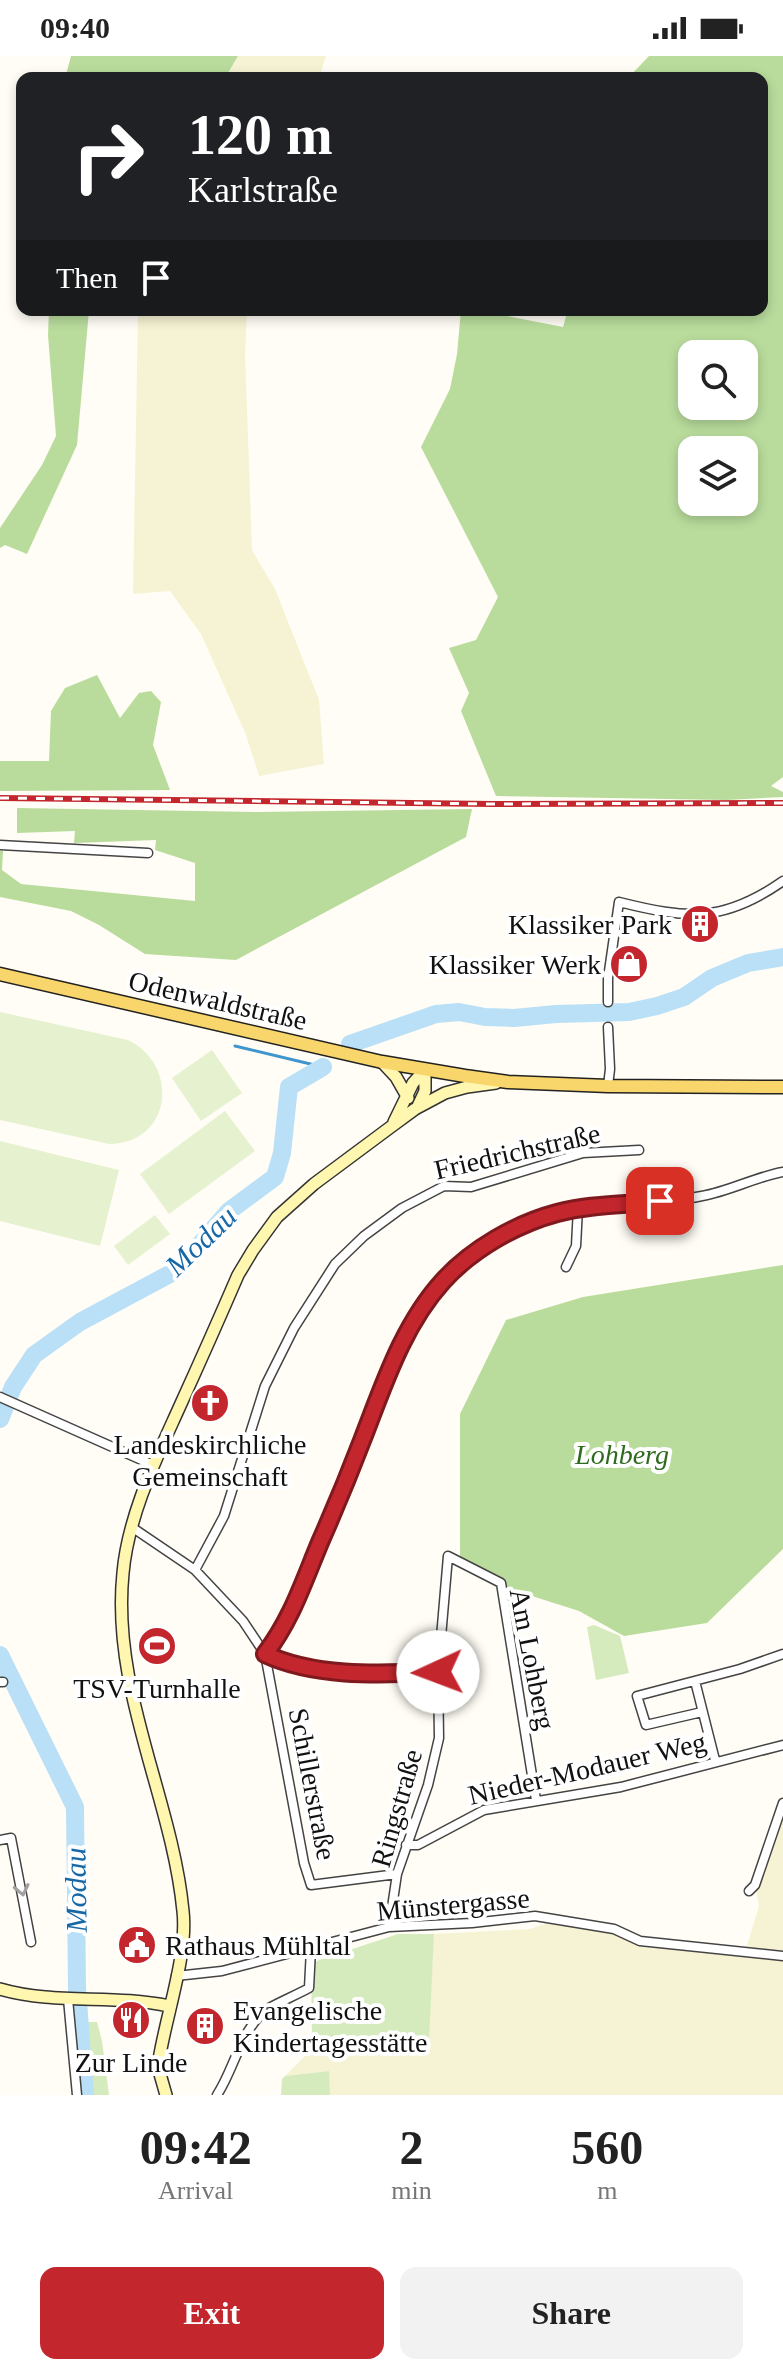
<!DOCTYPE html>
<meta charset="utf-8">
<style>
body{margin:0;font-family:Georgia,serif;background:#f2f2f2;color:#222;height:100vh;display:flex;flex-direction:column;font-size:30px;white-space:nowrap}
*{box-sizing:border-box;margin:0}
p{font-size:26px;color:#767676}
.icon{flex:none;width:44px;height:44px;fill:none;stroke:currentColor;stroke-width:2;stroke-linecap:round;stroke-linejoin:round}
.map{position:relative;height:2039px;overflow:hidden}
.details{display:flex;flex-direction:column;background:#fff;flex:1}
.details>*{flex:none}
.top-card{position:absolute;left:16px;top:16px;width:752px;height:244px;border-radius:16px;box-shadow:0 4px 12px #0003;background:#202124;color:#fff;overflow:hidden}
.buttons{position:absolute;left:678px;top:284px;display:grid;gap:16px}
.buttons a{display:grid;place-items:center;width:80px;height:80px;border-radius:16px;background:#fff;box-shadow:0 4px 12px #0003;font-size:40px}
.pin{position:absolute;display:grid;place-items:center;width:68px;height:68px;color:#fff;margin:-34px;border-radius:16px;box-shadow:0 4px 12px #0006}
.me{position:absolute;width:88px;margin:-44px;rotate:268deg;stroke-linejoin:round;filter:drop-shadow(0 0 6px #0008)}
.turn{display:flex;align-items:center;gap:28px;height:168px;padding:0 40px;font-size:36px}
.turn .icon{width:104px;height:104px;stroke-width:2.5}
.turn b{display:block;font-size:56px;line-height:68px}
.then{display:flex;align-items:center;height:76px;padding:0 40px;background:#0003;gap:16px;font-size:30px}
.eta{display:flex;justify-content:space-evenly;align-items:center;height:136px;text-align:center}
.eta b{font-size:48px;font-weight:800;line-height:56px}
.cta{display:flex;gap:16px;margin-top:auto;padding:16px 40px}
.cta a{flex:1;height:92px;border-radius:16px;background:#c4262e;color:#fff;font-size:32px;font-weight:800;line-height:92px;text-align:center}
.cta a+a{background:#f2f2f2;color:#222}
.status{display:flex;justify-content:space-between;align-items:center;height:56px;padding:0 40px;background:#fff;direction:ltr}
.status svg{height:22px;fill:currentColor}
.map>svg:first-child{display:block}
</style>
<div class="status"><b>09:40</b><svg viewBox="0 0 49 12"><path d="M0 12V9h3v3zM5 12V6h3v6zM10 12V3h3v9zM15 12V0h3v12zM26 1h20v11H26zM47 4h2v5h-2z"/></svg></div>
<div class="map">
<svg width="783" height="2039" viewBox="0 0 783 2039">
<rect width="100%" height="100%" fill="#fffdf5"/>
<path fill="#f6f3d4" d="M238 0H326L319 22H225Z
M138 254H247L245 298 252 494 275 533 319 644 324 708 259 720 246 679 201 578 170 535 133 538Z
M783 1747V2039H330L328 2015 285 2020 316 1989 397 1984 428 1985 434 1878 530 1873 556 1864 614 1873 640 1885 745 1896 759 1850 755 1829Z"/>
<path fill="#d5ebbd" d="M594 1569 620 1580 629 1617 596 1624 587 1571Z
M398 1878H434L429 1985 411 1990 397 1984 319 1990 312 1986 311 1909 319 1904Z
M72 1954H84L85 1966H97L102 1985 109 2039H80Z
M329 2015 330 2039H281L282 2023 285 2020Z"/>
<path fill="#b9dc9c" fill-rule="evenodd" d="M71 0H238L225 22H65Z
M649 0H783V721L771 730 783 736V741L726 744 496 740 461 655 469 637 449 592 476 584 498 541 421 391 450 333 457 298 461 254H477L563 271 568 254H762V22H628ZM692 298H744V350H692ZM692 394H744V446H692Z
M49 254H89L77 389 27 498 5 489 0 492V472L42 409 56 380 48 279Z
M97 619 120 662 139 637 151 635 161 646 153 689 170 734 0 735V705H49L51 655 65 632Z
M17 752 258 756 472 753 466 781 236 904 145 898 99 869 71 855 0 841V795H3L2 814 21 828 195 845V807L155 794 156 784 74 787 75 775 17 777Z
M783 1209V1493L707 1567 624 1580 579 1555 513 1534 460 1503V1358L506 1264 583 1241Z"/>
<path fill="#e6f2cf" d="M0 956 128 984C181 1010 171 1088 109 1088L0 1064Z
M212 994 242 1037 201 1065 172 1022Z
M225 1055 255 1095 169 1158 140 1118Z
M0 1085 119 1114 100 1190 0 1165Z
M155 1159 170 1178 128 1209 114 1190Z"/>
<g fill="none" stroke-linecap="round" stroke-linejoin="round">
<path stroke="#3f96cf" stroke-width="3" d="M235 990 323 1011"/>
<path stroke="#b9e0f7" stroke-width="18" d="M350 988 436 958 459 956 485 961 514 962 556 958 629 956 657 950 684 941 712 922 748 907 783 901
M0 1363 13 1331 34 1299 80 1266 179 1213 229 1155 275 1121 282 1097 289 1031 323 1011
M0 1599 75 1751 77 1932 85 2039"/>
<defs>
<path id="street" d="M0 789 148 797
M608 946V922L619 846C687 863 723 867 783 825
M608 1030 610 1013 608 971
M566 1211 576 1190 578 1152
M0 1341 153 1409
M133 1472 195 1514 243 1565 265 1598C301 1551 319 1489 342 1435 391 1319 417 1193 558 1156 605 1144 654 1150 702 1140 730 1135 755 1121 783 1116
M195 1514 224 1460 265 1330 294 1272 335 1208 364 1180 402 1152 444 1130 471 1131 583 1097 639 1094
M265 1598 304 1807 311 1829 397 1818
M265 1598C316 1622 382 1618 438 1616
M695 1625 715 1704
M0 1626H3
M702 1656 646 1669 637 1640 740 1613 783 1598
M0 1784 11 1782 31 1886
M406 1789H418L484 1754 621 1731 783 1689
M749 1835 755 1829 783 1747
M389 1871 397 1818 428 1729 439 1682 438 1616 448 1500 501 1527 536 1744
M176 1920 222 1915 389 1871 472 1867 535 1860 614 1873 640 1885 783 1900
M68 1943 77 2039
M217 2039C235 2012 241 1971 269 1952 282 1945 296 1939 309 1932L311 1893"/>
<path id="secondary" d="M382 1006 396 1021 408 1042
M418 1050 425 1035V1014
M394 1066 413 1027 425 1014
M0 1933C55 1949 113 1938 169 1950
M166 2039 160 2018 159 2004C166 1959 188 1899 183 1855 172 1742 111 1634 123 1517 128 1460 156 1403 179 1352 199 1308 219 1263 238 1219L253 1194 277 1161 314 1128 392 1070 415 1053 445 1037 467 1031 496 1027"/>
<path id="primary" d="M0 918 382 1006 465 1020 508 1026 608 1030 783 1031"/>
</defs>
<use href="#street" stroke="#444" stroke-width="11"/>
<use href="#secondary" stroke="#333" stroke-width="14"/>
<use href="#primary" stroke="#222" stroke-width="15"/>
<use href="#street" stroke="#fff" stroke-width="8"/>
<use href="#secondary" stroke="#fff6b0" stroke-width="11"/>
<use href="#primary" stroke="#f9d66b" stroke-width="12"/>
<defs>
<path id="rail" d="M0 742 492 748 783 747"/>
</defs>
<use href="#rail" stroke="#c4262e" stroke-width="6"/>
<use href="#rail" stroke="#fff" stroke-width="3" stroke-dasharray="9" stroke-linecap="butt"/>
</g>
<defs><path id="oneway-chevron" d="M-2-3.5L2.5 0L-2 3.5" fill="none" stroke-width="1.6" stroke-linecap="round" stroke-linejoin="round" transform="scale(2)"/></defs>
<use stroke="#a0a0a0" href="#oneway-chevron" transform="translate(22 1834) rotate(78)"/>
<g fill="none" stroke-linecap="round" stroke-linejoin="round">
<defs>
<path id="route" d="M438 1616C382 1618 316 1622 265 1598 292 1563 304 1524 321 1484 336 1450 350 1416 363 1382 384 1328 403 1269 443 1225 472 1193 516 1168 557 1157 591 1148 625 1149 660 1145"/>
</defs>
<use href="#route" stroke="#7f191e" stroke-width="20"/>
<use href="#route" stroke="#c4262e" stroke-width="14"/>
</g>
<defs>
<symbol id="building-disc" viewBox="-11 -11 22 22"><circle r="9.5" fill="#c4262e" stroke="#fff"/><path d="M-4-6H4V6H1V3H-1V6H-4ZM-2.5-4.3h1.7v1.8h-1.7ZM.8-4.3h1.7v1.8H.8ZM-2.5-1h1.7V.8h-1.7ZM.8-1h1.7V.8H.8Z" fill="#fff"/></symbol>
<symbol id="shop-disc" viewBox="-11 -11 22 22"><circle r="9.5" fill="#c4262e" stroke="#fff"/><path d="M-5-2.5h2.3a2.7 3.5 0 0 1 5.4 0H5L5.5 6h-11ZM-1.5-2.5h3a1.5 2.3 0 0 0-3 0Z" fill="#fff"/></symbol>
<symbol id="church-disc" viewBox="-11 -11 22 22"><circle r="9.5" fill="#c4262e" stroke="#fff"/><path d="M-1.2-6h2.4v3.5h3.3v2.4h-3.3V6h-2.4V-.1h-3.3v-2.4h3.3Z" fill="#fff"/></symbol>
<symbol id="stadium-disc" viewBox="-11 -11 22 22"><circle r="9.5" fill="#c4262e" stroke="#fff"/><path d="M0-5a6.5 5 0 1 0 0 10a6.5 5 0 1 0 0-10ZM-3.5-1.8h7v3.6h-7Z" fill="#fff"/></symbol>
<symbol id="civic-disc" viewBox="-11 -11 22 22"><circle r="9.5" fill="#c4262e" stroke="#fff"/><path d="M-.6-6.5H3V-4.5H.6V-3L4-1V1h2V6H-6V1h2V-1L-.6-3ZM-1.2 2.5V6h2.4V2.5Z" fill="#fff"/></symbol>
<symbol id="restaurant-disc" viewBox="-11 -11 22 22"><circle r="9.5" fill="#c4262e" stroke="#fff"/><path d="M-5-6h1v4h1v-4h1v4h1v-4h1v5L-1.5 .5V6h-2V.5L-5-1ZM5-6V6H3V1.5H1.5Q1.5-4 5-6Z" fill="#fff"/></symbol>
</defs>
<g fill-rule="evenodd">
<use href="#building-disc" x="678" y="846" width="44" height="44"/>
<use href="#shop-disc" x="607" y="886" width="44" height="44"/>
<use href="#church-disc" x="188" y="1325" width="44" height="44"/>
<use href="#stadium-disc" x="135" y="1568" width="44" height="44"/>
<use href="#civic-disc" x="115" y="1867" width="44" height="44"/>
<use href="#restaurant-disc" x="109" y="1942" width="44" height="44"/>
<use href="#building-disc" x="183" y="1948" width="44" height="44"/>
</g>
<g text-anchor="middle" stroke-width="8" stroke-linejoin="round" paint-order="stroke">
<g font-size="28" fill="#111" stroke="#fff">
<text x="672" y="878" text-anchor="end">Klassiker Park</text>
<text x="601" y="918" text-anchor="end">Klassiker Werk</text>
<text x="210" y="1398">Landeskirchliche<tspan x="210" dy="32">Gemeinschaft</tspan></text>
<text x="157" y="1642">TSV-Turnhalle</text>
<text x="165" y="1899" text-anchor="start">Rathaus Mühltal</text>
<text x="233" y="1964" text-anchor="start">Evangelische<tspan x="233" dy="32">Kindertagesstätte</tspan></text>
<text x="131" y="2016">Zur Linde</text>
</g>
<g font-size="28" fill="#111" stroke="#fff">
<text transform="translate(218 944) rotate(13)" y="10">Odenwaldstraße</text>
<text transform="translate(517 1095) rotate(-13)" y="10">Friedrichstraße</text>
<text transform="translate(533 1603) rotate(79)" y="10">Am Lohberg</text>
<text transform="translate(587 1712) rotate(-13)" y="10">Nieder-Modauer Weg</text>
<text transform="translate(313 1728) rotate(79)" y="10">Schillerstraße</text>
<text transform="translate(396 1752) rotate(-74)" y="10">Ringstraße</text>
<text transform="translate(453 1848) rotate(-5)" y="10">Münstergasse</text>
</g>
<g font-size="28" font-style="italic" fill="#2f6b1f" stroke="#fff">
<text x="622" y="1408">Lohberg</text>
</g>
<g font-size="30" font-style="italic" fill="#1768a6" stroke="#fff">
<text transform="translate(201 1185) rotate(-44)" y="10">Modau</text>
<text transform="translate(76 1834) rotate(-91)" y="10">Modau</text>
</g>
</g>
</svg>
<div class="buttons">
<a><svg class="icon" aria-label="search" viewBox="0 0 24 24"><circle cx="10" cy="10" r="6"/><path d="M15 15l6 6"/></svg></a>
<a><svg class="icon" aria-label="layers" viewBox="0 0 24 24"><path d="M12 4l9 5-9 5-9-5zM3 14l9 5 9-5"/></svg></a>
</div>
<div class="pin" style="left:660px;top:1145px;background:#d93025"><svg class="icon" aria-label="arrive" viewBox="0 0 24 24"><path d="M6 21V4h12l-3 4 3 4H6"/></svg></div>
<svg class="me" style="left:438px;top:1616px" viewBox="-20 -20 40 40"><circle r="19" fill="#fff"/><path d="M0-13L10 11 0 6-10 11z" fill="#c4262e"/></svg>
<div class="top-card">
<div class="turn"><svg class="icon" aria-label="right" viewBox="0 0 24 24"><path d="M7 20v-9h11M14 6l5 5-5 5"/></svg><div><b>120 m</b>Karlstraße</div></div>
<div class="then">Then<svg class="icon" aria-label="arrive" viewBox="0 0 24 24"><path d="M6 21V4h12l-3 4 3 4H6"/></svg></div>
</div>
</div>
<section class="details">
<div class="eta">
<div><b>09:42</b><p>Arrival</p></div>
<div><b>2</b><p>min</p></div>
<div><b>560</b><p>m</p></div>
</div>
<div class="cta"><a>Exit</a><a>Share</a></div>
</section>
